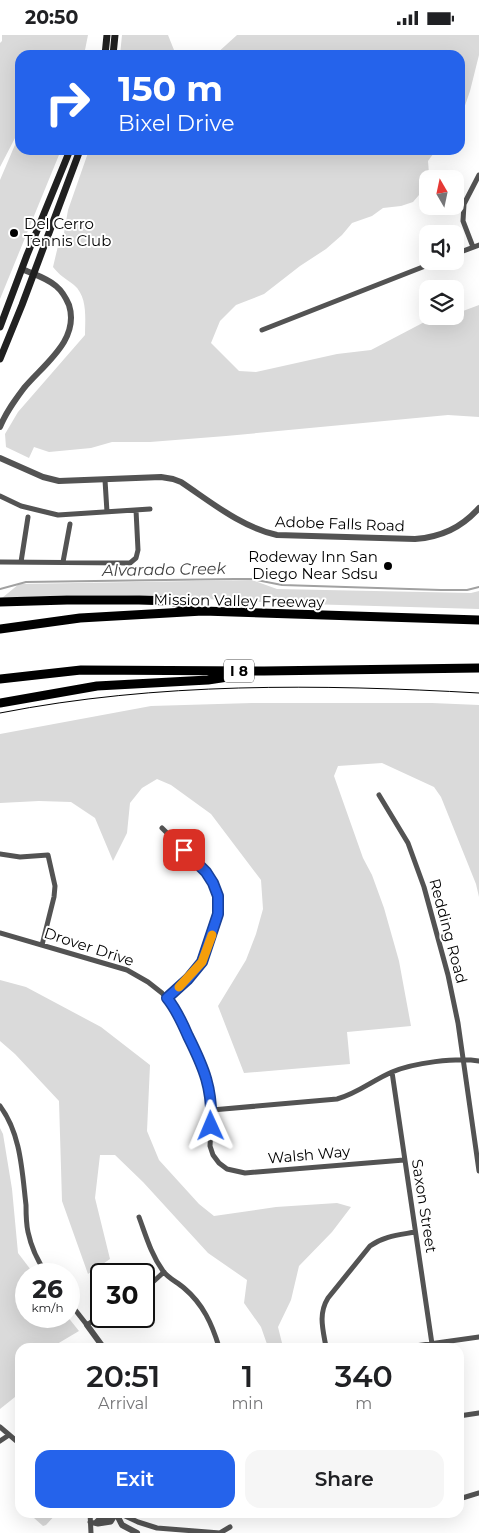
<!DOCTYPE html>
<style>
body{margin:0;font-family:Montserrat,sans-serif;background:#f6f6f6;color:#202124;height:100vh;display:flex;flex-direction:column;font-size:19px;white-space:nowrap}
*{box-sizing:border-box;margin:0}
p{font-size:16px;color:#757577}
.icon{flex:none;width:28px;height:28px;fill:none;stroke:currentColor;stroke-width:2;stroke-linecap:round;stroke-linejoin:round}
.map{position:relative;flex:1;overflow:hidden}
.sheet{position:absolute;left:15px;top:1308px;width:449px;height:175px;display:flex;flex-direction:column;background:#fff;border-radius:15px;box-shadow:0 5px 20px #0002}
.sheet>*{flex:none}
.hud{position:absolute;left:15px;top:15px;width:450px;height:105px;border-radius:15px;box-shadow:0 5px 20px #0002;background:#2563eb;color:#fff;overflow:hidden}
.needle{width:32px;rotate:351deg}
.tools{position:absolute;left:419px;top:135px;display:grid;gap:10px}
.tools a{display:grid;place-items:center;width:45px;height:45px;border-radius:10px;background:#fff;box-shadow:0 5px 20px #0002;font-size:25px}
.speed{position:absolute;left:15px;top:1228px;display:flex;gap:10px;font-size:25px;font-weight:700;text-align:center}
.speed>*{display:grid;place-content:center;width:65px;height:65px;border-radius:50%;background:#fff;box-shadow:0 5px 20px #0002;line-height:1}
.speed small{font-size:12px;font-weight:400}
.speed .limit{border:2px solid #111;border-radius:8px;background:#fff;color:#111}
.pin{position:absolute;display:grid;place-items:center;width:42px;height:42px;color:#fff;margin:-21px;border-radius:10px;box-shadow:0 2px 8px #0006}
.me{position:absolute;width:55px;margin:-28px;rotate:359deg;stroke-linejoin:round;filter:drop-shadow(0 0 4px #0008)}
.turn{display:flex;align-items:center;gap:18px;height:105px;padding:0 20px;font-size:22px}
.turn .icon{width:65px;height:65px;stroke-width:2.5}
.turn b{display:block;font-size:35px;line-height:42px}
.eta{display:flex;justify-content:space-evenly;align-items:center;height:85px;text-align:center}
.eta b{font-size:30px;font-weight:600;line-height:35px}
.button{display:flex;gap:10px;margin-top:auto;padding:10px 20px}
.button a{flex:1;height:58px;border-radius:15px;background:#2563eb;color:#fff;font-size:20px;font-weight:600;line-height:58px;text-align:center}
.button a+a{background:#f6f6f6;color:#202124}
.status{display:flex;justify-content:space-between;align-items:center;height:35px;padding:0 25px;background:#fff;direction:ltr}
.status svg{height:14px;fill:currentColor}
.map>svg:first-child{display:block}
</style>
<div class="status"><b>20:50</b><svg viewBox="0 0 49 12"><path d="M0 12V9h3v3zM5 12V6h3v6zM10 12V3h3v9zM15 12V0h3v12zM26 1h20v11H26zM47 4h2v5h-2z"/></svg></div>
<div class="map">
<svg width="479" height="1498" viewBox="0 0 479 1498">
<rect width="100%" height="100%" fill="#fff"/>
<path fill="#dadada" d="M2 0H88L84 20H20V84L15 103 0 132V8L2 6Z
M122 0H168L176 20H120Z
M237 0H479V20L470 56 460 85V20H215Z
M20 98V115H61L0 264V145Z
M89 115H436L428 126 429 139 419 160 413 167 401 171 383 173 372 181 352 188 342 200 326 214 300 231 264 259 236 270 220 286 211 308 239 336 256 337 337 319 371 315 434 282 455 281V279L479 270V382L448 380 226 401 150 407H112L91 413 49 417 34 412 29 423 6 412 5 399 18 377 85 300C85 284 88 262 74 250 66 244 59 240 53 232L58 211 64 198 68 175Z
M252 545 277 554 471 558 479 556V574L306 569 126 560H71L2 563 19 549Z
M252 668H432L479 670V862L476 849 441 762 434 752 382 728 338 731 334 741 363 823 372 840 384 873 399 926 411 991 347 997 350 1029 244 1038 218 971 246 925 256 899 263 874 261 845 211 779 171 750 157 744 142 753 130 768 127 798 113 826 95 783 71 767 39 766 0 768V699L151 671Z
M0 945 26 952 101 992 150 1030 147 1096 159 1125 199 1169 214 1181 276 1172 337 1168 351 1172 332 1197 299 1231 291 1265 278 1292 283 1312H268L261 1292 244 1268 247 1245 208 1218 143 1147 115 1120H100L95 1163 110 1224 88 1239 62 1166 59 1066 15 1019 0 1006Z
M0 1093 3 1099 12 1154 18 1218 34 1239H26V1281H67L79 1296 52 1312H20V1358L0 1374Z
M34 1478H57L46 1490 43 1491 34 1483Z"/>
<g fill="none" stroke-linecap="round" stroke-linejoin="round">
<path stroke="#a1a1a1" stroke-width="2" d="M0 554 26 547 234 544H252L282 550 441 555H467L479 552"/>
<path stroke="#535353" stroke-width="5" d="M473 212 463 186 464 169 479 140
M455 219 479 210
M262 295 438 226
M105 445 107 477
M0 461 21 471 58 480 150 474
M0 527 130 528 136 523 138 515 136 475
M21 527 28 482
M63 527 70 489
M379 760 408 808 424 852 448 940 458 988 479 1136
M162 793 206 837 213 848 219 867 217 885 202 927 188 944 167 963
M0 819 20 822 48 820 55 851 54 862 42 910
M0 898 127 935 148 947 162 958 177 976 204 1033 208 1045 212 1075 210 1111 213 1120 219 1128 227 1134 245 1138 404 1125
M392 1037 432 1309
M0 1071C21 1099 22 1136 26 1170 26 1179 26 1188 28 1197 31 1211 38 1227 47 1239
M212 1075 337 1064C357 1059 373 1045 392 1037 413 1028 457 1022 479 1026
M139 1182C146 1201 151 1219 163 1236 168 1243 177 1247 184 1253 203 1269 212 1289 219 1312
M144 1255 164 1237
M69 1267 87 1290 101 1280
M326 1312C323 1295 318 1279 328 1263L370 1211C384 1201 399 1200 415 1197
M408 1312 479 1302
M459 1381 479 1378
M0 1392 20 1409
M0 1406 9 1400
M459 1464 479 1458
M90 1478 91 1498
M96 1478H97
M415 1478H421
M116 1479 123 1480 138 1487 157 1493 220 1498 230 1492
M90 1487 98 1489 111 1487 116 1479
M96 1487 98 1485 113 1483"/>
<path stroke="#535353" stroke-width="6" d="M0 392C6 377 15 365 24 353 44 329 80 305 69 270 66 263 62 256 56 251 47 243 33 239 22 234
M0 423 43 442 59 446 161 442 173 444 181 447C211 467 241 492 277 500L415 504C441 502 461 493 479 473
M87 1290 103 1312
M116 1478 122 1490 137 1498"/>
<path stroke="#202020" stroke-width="7" d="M105 20 107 0
M113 20 115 0
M0 292 27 220 70 115
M0 324 22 270 80 115"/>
<path stroke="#000" stroke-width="9" d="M0 567 67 565H139L171 566 195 574
M0 594 80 583 203 576 479 585
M0 644 81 635 264 636 479 633
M0 668 97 651 208 645 241 640"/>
<path stroke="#000" stroke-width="1" d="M0 678C158 647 319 649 479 658"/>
</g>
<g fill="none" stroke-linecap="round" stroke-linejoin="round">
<defs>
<path id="route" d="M184 815 206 837 213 848 218 861V879L202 927 188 944 167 963C176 974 182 987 188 1001 204 1033 213 1054 211 1091"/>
</defs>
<use href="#route" stroke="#184099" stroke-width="12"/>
<use href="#route" stroke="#2563eb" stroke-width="9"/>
<path stroke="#f59e0b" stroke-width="9" d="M179 952 202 927 212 900"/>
</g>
<g fill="#000" stroke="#fff" stroke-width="2">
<circle cx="14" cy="198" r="5"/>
<circle cx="388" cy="531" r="5"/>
</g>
<g text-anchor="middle" stroke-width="4" stroke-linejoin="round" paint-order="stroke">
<rect fill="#fff" stroke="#4c4c4c" stroke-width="1" x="224" y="624.5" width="30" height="23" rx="4"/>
<g font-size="14" font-weight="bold" fill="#000">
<text x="239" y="641">I 8</text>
</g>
<g font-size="15" fill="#000" stroke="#fff" text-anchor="start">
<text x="24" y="194">Del Cerro<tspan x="24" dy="17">Tennis Club</tspan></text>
<text x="378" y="527" text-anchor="end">Rodeway Inn San<tspan x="378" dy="17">Diego Near Sdsu</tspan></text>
</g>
<g font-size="15" fill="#000" stroke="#fff">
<text transform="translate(340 489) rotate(2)" y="5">Adobe Falls Road</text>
<text transform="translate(239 566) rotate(1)" y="5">Mission Valley Freeway</text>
<text transform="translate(448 896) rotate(75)" y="5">Redding Road</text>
<text transform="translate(89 912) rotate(18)" y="5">Drover Drive</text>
<text transform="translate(309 1120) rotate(-5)" y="5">Walsh Way</text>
<text transform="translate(424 1171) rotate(81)" y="5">Saxon Street</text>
</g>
<g font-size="16" font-style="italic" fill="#424242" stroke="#fff">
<text transform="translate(164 534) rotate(-1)" y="6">Alvarado Creek</text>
</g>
</g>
</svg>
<div class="tools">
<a><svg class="needle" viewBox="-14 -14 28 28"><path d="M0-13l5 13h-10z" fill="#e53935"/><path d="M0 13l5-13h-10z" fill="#757577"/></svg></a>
<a><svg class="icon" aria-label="sound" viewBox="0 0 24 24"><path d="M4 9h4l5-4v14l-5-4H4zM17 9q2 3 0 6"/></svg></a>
<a><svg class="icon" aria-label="layers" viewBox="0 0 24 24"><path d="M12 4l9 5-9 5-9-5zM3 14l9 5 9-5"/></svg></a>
</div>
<div class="speed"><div>26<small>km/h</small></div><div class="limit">30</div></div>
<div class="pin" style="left:184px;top:815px;background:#d93025"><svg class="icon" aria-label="arrive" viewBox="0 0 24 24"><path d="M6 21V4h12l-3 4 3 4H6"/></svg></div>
<svg class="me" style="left:211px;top:1091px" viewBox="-20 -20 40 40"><path d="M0-17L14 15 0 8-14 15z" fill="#2563eb" stroke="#fff" stroke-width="4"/></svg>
<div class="hud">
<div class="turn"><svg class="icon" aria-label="right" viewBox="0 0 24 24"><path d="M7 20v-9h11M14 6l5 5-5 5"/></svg><div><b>150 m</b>Bixel Drive</div></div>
</div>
<section class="sheet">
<div class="eta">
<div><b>20:51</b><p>Arrival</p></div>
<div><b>1</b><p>min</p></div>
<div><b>340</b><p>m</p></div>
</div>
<div class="button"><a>Exit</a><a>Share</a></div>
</section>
</div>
